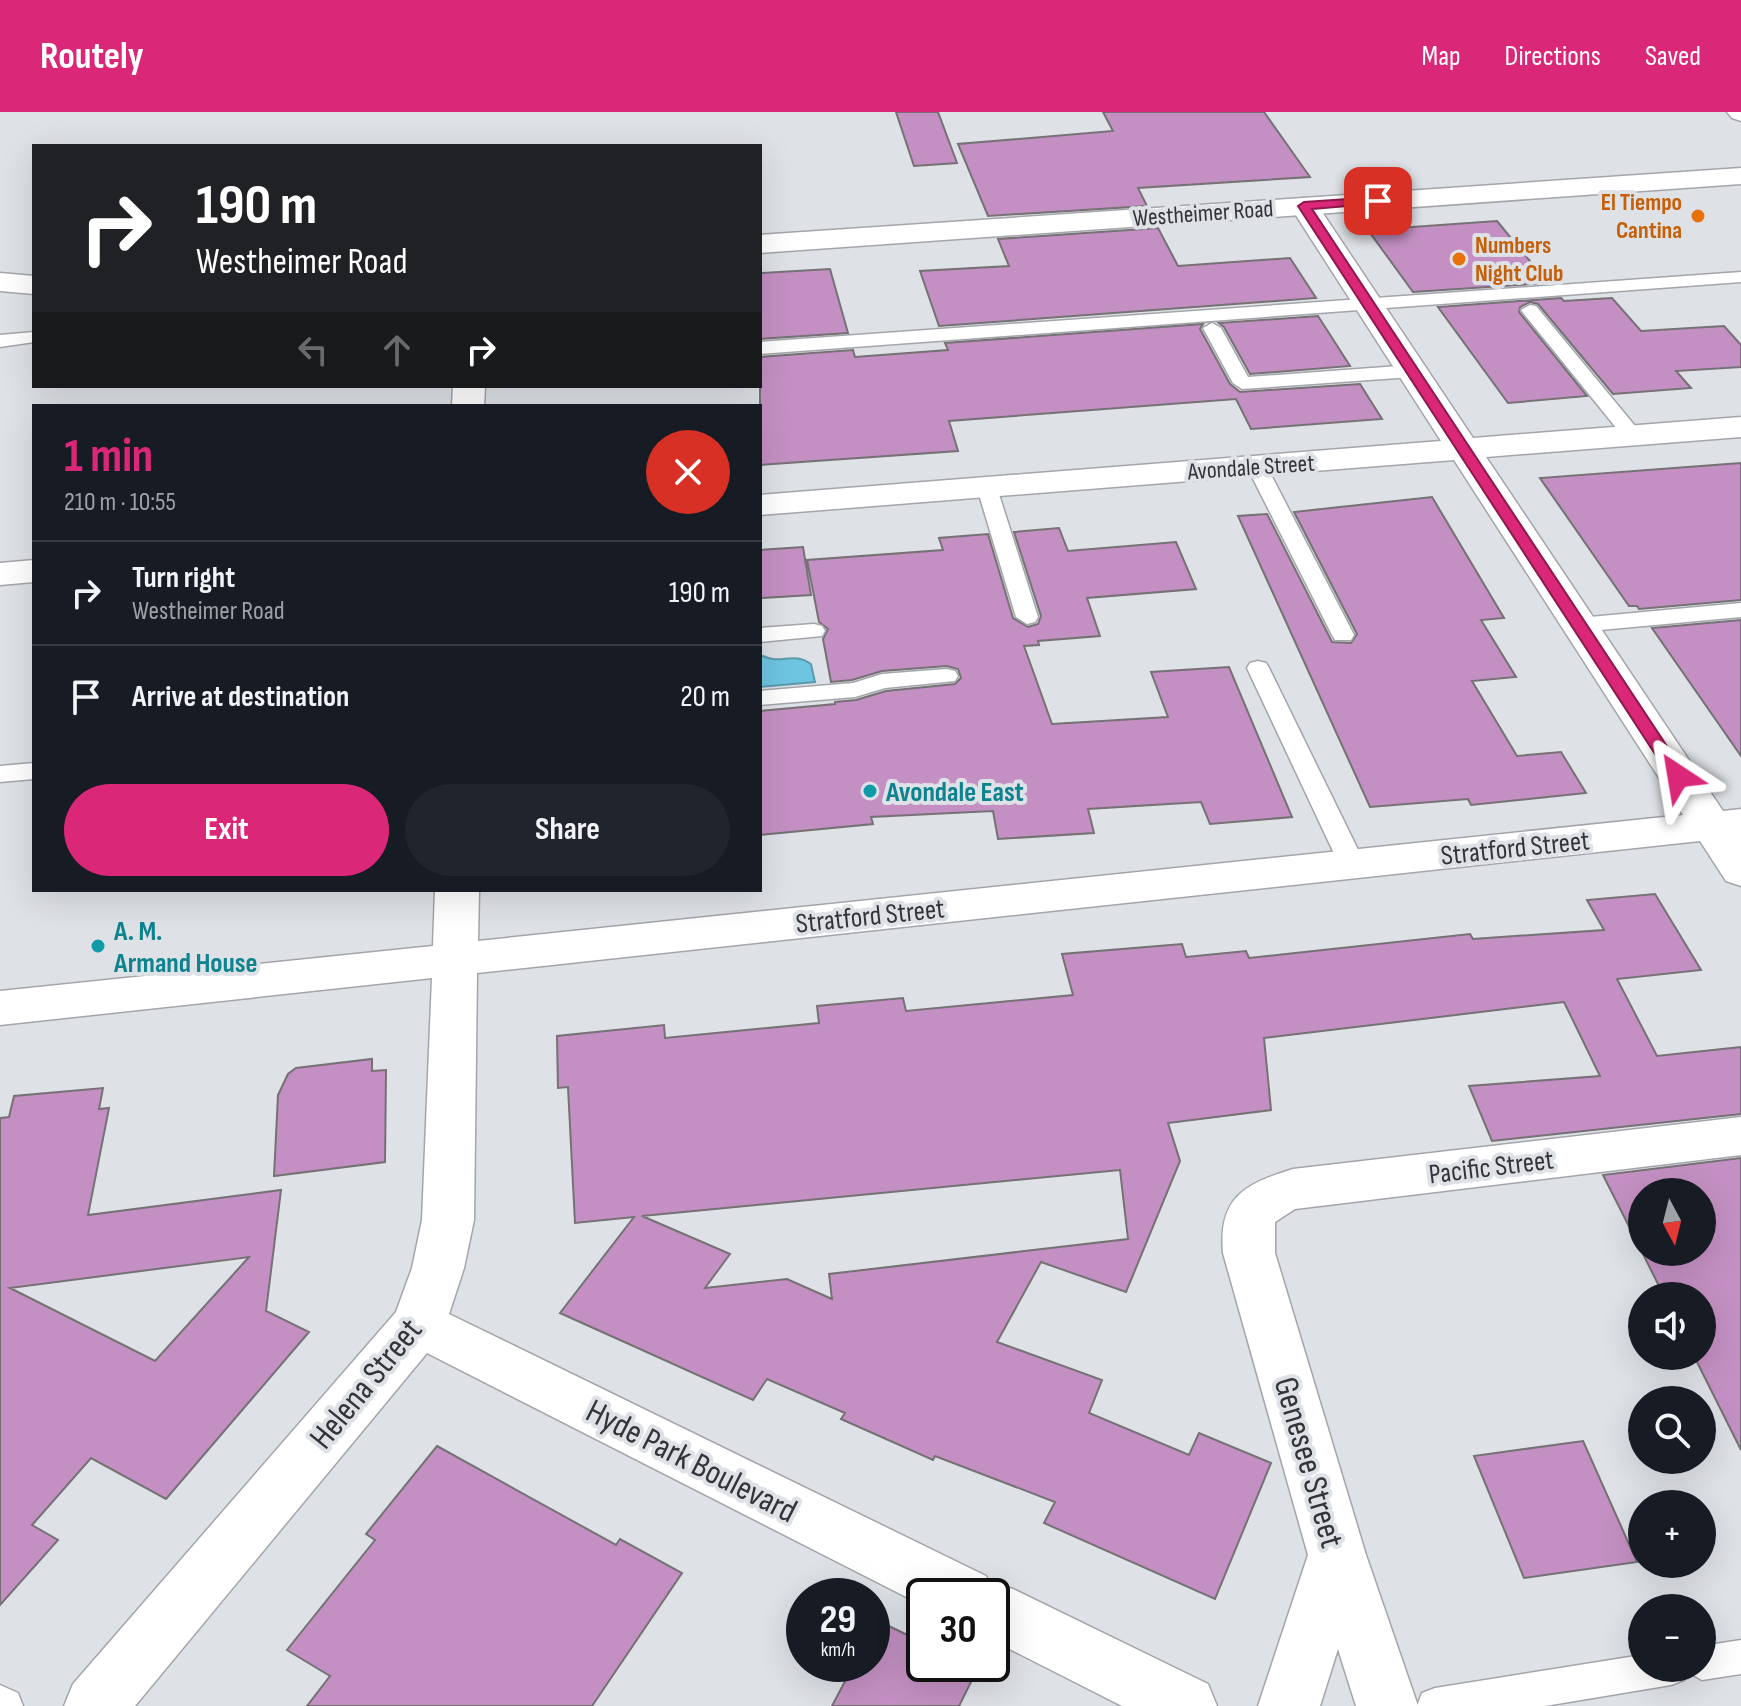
<!DOCTYPE html>
<meta charset="utf-8">
<style>
body{margin:0;font-family:"Sofia Sans Condensed",sans-serif;background:#20242c;color:#f1f3f6;height:100vh;display:flex;flex-direction:column;font-size:30px;white-space:nowrap}
*{box-sizing:border-box;margin:0}
p{font-size:26px;color:#9ea1a6}
.icon{flex:none;width:44px;height:44px;fill:none;stroke:currentColor;stroke-width:2;stroke-linecap:round;stroke-linejoin:round}
.map{position:relative;flex:1;overflow:hidden}
.details{position:absolute;left:32px;top:292px;width:730px;height:488px;display:flex;flex-direction:column;background:#171b24;border-radius:0px;box-shadow:0 8px 32px #0002}
.details>*{flex:none}
.hud{position:absolute;left:32px;top:32px;width:730px;height:244px;border-radius:0px;box-shadow:0 8px 32px #0002;background:#202124;color:#fff;overflow:hidden}
.needle{width:52px;rotate:173deg}
.buttons{position:absolute;left:1628px;top:1066px;display:grid;gap:16px}
.buttons a{display:grid;place-items:center;width:88px;height:88px;border-radius:50%;background:#171b24;box-shadow:0 8px 32px #0002;font-size:40px}
.speed{position:absolute;left:786px;top:1466px;display:flex;gap:16px;font-size:40px;font-weight:700;text-align:center}
.speed>*{display:grid;place-content:center;width:104px;height:104px;border-radius:50%;background:#171b24;box-shadow:0 8px 32px #0002;line-height:1}
.speed small{font-size:20px;font-weight:400}
.speed .limit{border:4px solid #111;border-radius:12px;background:#fff;color:#111}
.pin{position:absolute;display:grid;place-items:center;width:68px;height:68px;color:#fff;margin:-34px;border-radius:16px;box-shadow:0 4px 12px #0006}
.me{position:absolute;width:88px;margin:-44px;rotate:327deg;stroke-linejoin:round;filter:drop-shadow(0 0 6px #0008)}
.turn{display:flex;align-items:center;gap:28px;height:168px;padding:0 32px;font-size:36px}
.turn .icon{width:104px;height:104px;stroke-width:2.5}
.turn b{display:block;font-size:56px;line-height:68px}
.lanes{display:flex;align-items:center;height:76px;padding:0 32px;background:#0003;justify-content:center;gap:40px;direction:ltr}
.lanes .off{opacity:.35}
.round{display:grid;place-items:center;flex:none;width:84px;height:84px;border-radius:42px;background:#20242c}
.head{display:flex;align-items:center;justify-content:space-between;height:136px;padding:0 32px}
h1{font-size:48px;font-weight:700;line-height:60px;color:#db2777}
.primary-button{display:flex;gap:16px;margin-top:auto;padding:16px 32px}
.primary-button a{flex:1;height:92px;border-radius:48px;background:#db2777;color:#fff;font-size:32px;font-weight:700;line-height:92px;text-align:center}
.primary-button a+a{background:#20242c;color:#f1f3f6}
ul{padding:0;list-style:none}
li{display:flex;align-items:center;gap:24px;height:104px;padding:0 32px;border-top:2px solid #363941}
li div{flex:1}
li b{display:block;font-size:30px}
li em{font-style:normal}
header{display:flex;align-items:center;gap:48px;box-sizing:border-box;height:112px;padding:0 40px;background:#db2777;color:#fff}
header strong{font-size:38px}
nav{display:flex;gap:44px;margin-inline-start:auto;font-size:28px}
.map>svg:first-child{display:block}
</style>
<header>
<strong>Routely</strong>
<nav><a>Map</a><a>Directions</a><a>Saved</a></nav>
</header>
<div class="map">
<svg width="1741" height="1594" viewBox="0 0 1741 1594">
<rect width="100%" height="100%" fill="#dee1e6"/>
<path fill="#6ec5e2" stroke="#5c9aae" stroke-width="2" d="M763 544C780 553 794 539 811 552L815 570 760 575V546Z"/>
<path fill="#c490c3" stroke="#757175" stroke-width="2" fill-rule="evenodd" d="M896 0H938L957 51 914 54Z
M1103 0H1264L1310 65 1138 76 1147 94 988 104 958 32 1113 19Z
M1497 109 1548 171 1413 180 1368 118Z
M1158 116 1178 154 1290 146 1316 186 939 214 920 159 1009 154 998 127Z
M830 157 848 221 760 227V161Z
M1561 186 1564 189 1612 186 1641 219 1724 214 1741 233V255L1676 259 1691 276 1613 282 1538 192 1530 190 1520 195 1519 200 1587 284 1508 291 1438 195Z
M1318 204 1350 254 1250 262 1224 215 1219 211Z
M1203 212 1200 217 1230 272 1240 280 1360 272 1382 307 1251 317 1236 287 949 309 958 339 760 353V245L853 238 855 245 948 238 945 231Z
M1741 351V488L1639 497 1637 494H1629L1540 366Z
M1432 385 1504 506 1481 508 1516 565 1472 569 1517 644 1561 640 1586 681 1471 693 1468 687 1370 695 1238 404 1267 402 1332 530 1351 531 1357 522 1294 400Z
M1059 416 1068 439 1176 430 1196 477 1087 486 1100 524 1038 529 1039 533 1024 534 1052 612 1168 605 1151 560 1229 555 1292 705 1210 712 1201 690 1088 697 1094 721 998 727 993 699 871 705 873 712 760 723V599L835 592V590L856 588 886 579 955 572 961 566 958 557 947 554 882 559 852 568 831 570 823 527 828 517 819 510 807 448 943 438 939 426 988 422 1013 506 1028 515 1038 512 1041 504 1014 420Z
M803 435 811 483 760 486V438Z
M1741 508V644L1652 516Z
M1655 782 1701 858 1617 867 1657 944 1741 935V1002L1492 1029 1469 974 1600 964 1564 890 1264 926 1271 998 1168 1011 1180 1049 1126 1180 1041 1150 997 1230 1102 1268 1089 1301 1189 1343 1199 1321 1271 1351 1215 1487 1044 1411 1055 1390 935 1344 933 1348 841 1307 845 1301 767 1267 753 1288 560 1201 634 1105 575 1111 568 975 558 976 557 924 664 913 665 926 819 911 817 894 903 886 906 899 1073 883 1062 842 1182 832 1186 845 1246 839 1249 846 1470 822 1473 827 1604 818 1587 788ZM1120 1058 1128 1127 829 1162 832 1187 787 1167 705 1176 730 1142 642 1104Z
M372 947V959L386 958 385 1050 274 1064 278 983 288 962 296 956Z
M103 976 99 997 109 996 88 1103 281 1078 266 1199 309 1220 166 1387 91 1346 32 1413 58 1428 0 1493V1006L9 1005 14 984ZM249 1145 155 1249 10 1176Z
M1741 1046V1338L1694 1244H1702V1184H1664L1642 1140H1702V1080H1642V1140L1603 1063Z
M1583 1329 1637 1450 1524 1466 1474 1344Z
M437 1334 616 1433 620 1427 682 1461 592 1594H307L330 1564 287 1538 375 1428 366 1422Z
M872 1506 924 1531V1552H980L959 1594H832L854 1552H872Z"/>
<g fill="none" stroke-linecap="round" stroke-linejoin="round">
<defs>
<path id="lane" d="M1741 160V170L760 242V230Z
M1530 193 1536 194 1640 320 1643 324 1640 328H1626L1524 202 1521 198Z
M1212 211 1221 216 1248 265 1412 253 1421 259 1412 265 1242 277 1233 271 1203 216Z
M34 220V230L0 235V223Z
M1257 349 1267 355 1354 523 1351 528H1335L1332 523 1247 355Z
M987 370 997 376 1038 505 1035 510 1027 512 1016 505 977 376Z
M1741 491V505L1579 520 1568 513 1579 506Z
M814 512 822 514 825 519 822 524 760 530V516Z
M1258 549 1266 551 1269 556 1365 752 1361 758 1352 761 1343 758 1339 752 1247 556 1250 551Z
M947 557 955 559 958 564 955 569 885 576 855 585 760 593V579L853 571 882 562Z
M34 651V667L0 670V654Z
M1741 1528V1562L1702 1568 1688 1560 1684 1568 1671 1573 1545 1594H1417L1422 1581 1435 1576 1642 1543V1556H1702V1534Z
M0 1573 18 1581 23 1594H0Z"/>
<path id="street" d="M1304 86 1314 88 1473 326 1741 305V325L1486 345 1723 699 1741 697V774L1726 769 1700 729 477 861 474 1108 464 1156 449 1202 986 1464 989 1470 1013 1477 1208 1572 1217 1594H1122L992 1528V1484H924V1494L427 1241 135 1594H64L73 1572 396 1200 412 1156 422 1108 432 866 0 913V879L433 834 435 778H479L478 829 1683 703 1454 348 760 403V383L1441 329 1290 94 1294 88Z
M453 274H485L484 294H452Z
M34 448V470L0 473V451Z
M1741 1005V1043L1295 1097 1275 1110V1141L1366 1443 1418 1594H1356L1338 1537 1320 1594H1258L1308 1443 1223 1141C1218 1085 1245 1072 1293 1057Z"/>
<path id="secondary" d="M1727 0H1741V9L1732 6Z"/>
<path id="primary" d="M1741 56V72L760 141V123Z
M0 161 34 164V182L0 179Z"/>
</defs>
<use href="#lane" stroke="#a3a5aa" stroke-width="3"/>
<use href="#street" stroke="#a3a5aa" stroke-width="3"/>
<use href="#secondary" stroke="#a3a5aa" stroke-width="3"/>
<use href="#primary" stroke="#a3a5aa" stroke-width="3"/>
<use href="#lane" fill="#fff" fill-rule="evenodd"/>
<use href="#street" fill="#fff" fill-rule="evenodd"/>
<use href="#secondary" fill="#fff" fill-rule="evenodd"/>
<use href="#primary" fill="#fff" fill-rule="evenodd"/>
</g>
<path fill="#db2777" stroke="#8e194d" stroke-width="2" d="M1378 85 1382 86V91L1312 97 1684 660 1687 664 1684 668H1672L1298 94 1304 90Z"/>
<g fill="#e8710a" stroke="#dee1e6" stroke-width="3">
<circle cx="1698" cy="104" r="8"/>
<circle cx="1459" cy="147" r="8"/>
</g>
<g fill="#0f9aa8" stroke="#dee1e6" stroke-width="3">
<circle cx="870" cy="679" r="8"/>
<circle cx="98" cy="834" r="8"/>
</g>
<g text-anchor="middle" stroke-width="8" stroke-linejoin="round" paint-order="stroke">
<g font-size="24" font-weight="bold" fill="#c56008" stroke="#dee1e6" text-anchor="end">
<text x="1682" y="98">El Tiempo<tspan x="1682" dy="28">Cantina</tspan></text>
<text x="1475" y="141" text-anchor="start">Numbers<tspan x="1475" dy="28">Night Club</tspan></text>
</g>
<g font-size="24" fill="#333436" stroke="#dee1e6">
<text transform="translate(1203 101) rotate(-4)" y="8">Westheimer Road</text>
<text transform="translate(1251 355) rotate(-4)" y="8">Avondale Street</text>
</g>
<g font-size="28" font-weight="bold" fill="#0d838f" stroke="#dee1e6" text-anchor="start">
<text x="886" y="689">Avondale East</text>
<text x="114" y="828">A. M.<tspan x="114" dy="32">Armand House</tspan></text>
</g>
<g font-size="28" fill="#333436" stroke="#dee1e6">
<text transform="translate(1515 735) rotate(-6)" y="10">Stratford Street</text>
<text transform="translate(870 803) rotate(-6)" y="10">Stratford Street</text>
<text transform="translate(1491 1054) rotate(-7)" y="10">Pacific Street</text>
</g>
<g font-size="34" fill="#333436" stroke="#dee1e6">
<text transform="translate(365 1271) rotate(-51)" y="12">Helena Street</text>
<text transform="translate(692 1348) rotate(27)" y="12">Hyde Park Boulevard</text>
<text transform="translate(1310 1350) rotate(74)" y="12">Genesee Street</text>
</g>
</g>
</svg>
<div class="buttons">
<a><svg class="needle" viewBox="-14 -14 28 28"><path d="M0-13l5 13h-10z" fill="#e53935"/><path d="M0 13l5-13h-10z" fill="#9ea1a6"/></svg></a>
<a><svg class="icon" aria-label="sound" viewBox="0 0 24 24"><path d="M4 9h4l5-4v14l-5-4H4zM17 9q2 3 0 6"/></svg></a>
<a><svg class="icon" aria-label="search" viewBox="0 0 24 24"><circle cx="10" cy="10" r="6"/><path d="M15 15l6 6"/></svg></a>
<a>+</a>
<a>−</a>
</div>
<div class="speed"><div>29<small>km/h</small></div><div class="limit">30</div></div>
<div class="pin" style="left:1378px;top:89px;background:#d93025"><svg class="icon" aria-label="arrive" viewBox="0 0 24 24"><path d="M6 21V4h12l-3 4 3 4H6"/></svg></div>
<svg class="me" style="left:1678px;top:664px" viewBox="-20 -20 40 40"><path d="M0-17L14 15 0 8-14 15z" fill="#db2777" stroke="#fff" stroke-width="4"/></svg>
<div class="hud">
<div class="turn"><svg class="icon" aria-label="right" viewBox="0 0 24 24"><path d="M7 20v-9h11M14 6l5 5-5 5"/></svg><div><b>190 m</b>Westheimer Road</div></div>
<div class="lanes"><svg class="icon off" aria-label="left" viewBox="0 0 24 24"><path d="M17 20v-9H6M10 6l-5 5 5 5"/></svg><svg class="icon off" aria-label="ahead" viewBox="0 0 24 24"><path d="M12 20V5M6 11l6-6 6 6"/></svg><svg class="icon" aria-label="right" viewBox="0 0 24 24"><path d="M7 20v-9h11M14 6l5 5-5 5"/></svg></div>
</div>
<section class="details">
<div class="head"><div><h1>1 min</h1><p>210 m · 10:55</p></div><a class="round" style="background:#d93025;color:#fff"><svg class="icon" aria-label="close" viewBox="0 0 24 24"><path d="M6 6l12 12M18 6L6 18"/></svg></a></div>
<ul>
<li><svg class="icon" aria-label="right" viewBox="0 0 24 24"><path d="M7 20v-9h11M14 6l5 5-5 5"/></svg><div><b>Turn right</b><p>Westheimer Road</p></div><em>190 m</em></li>
<li><svg class="icon" aria-label="arrive" viewBox="0 0 24 24"><path d="M6 21V4h12l-3 4 3 4H6"/></svg><div><b>Arrive at destination</b></div><em>20 m</em></li>
</ul>
<div class="primary-button"><a>Exit</a><a>Share</a></div>
</section>
</div>
